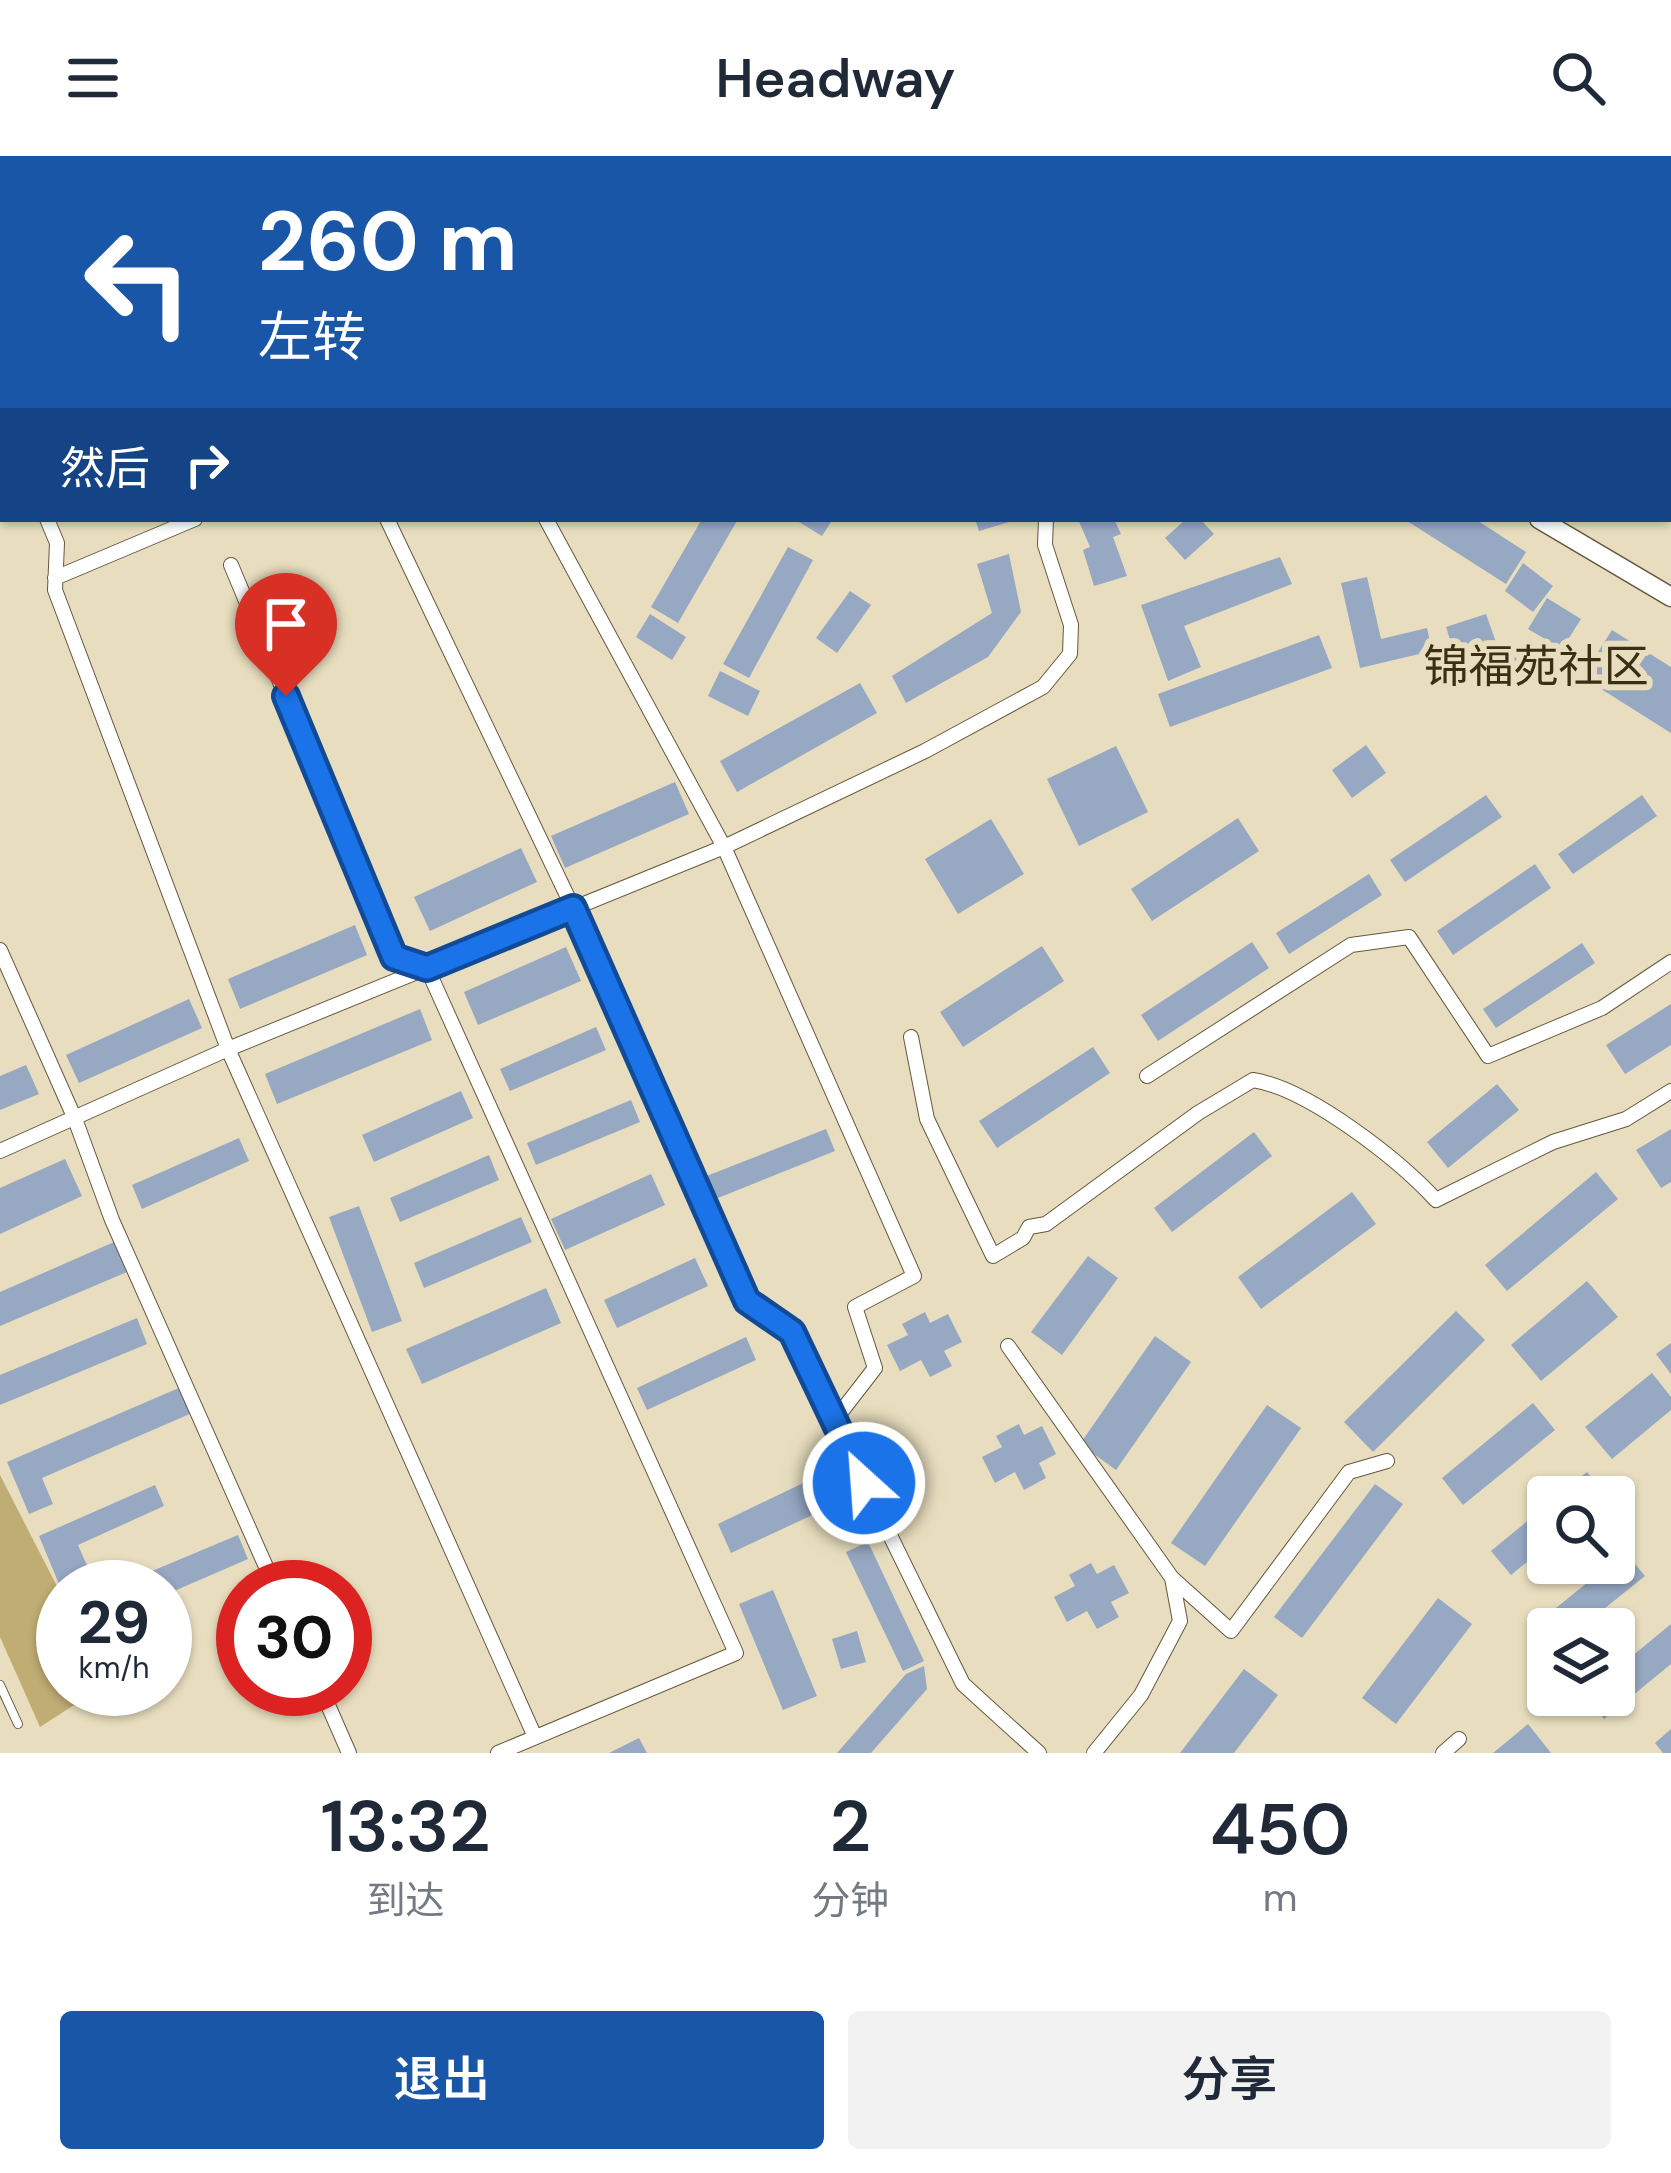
<!DOCTYPE html>
<html lang="zh">
<meta charset="utf-8">
<style>
body{margin:0;font-family:"DM Sans","Noto Sans SC",sans-serif;background:#f2f2f3;color:#1f2937;height:100vh;display:flex;flex-direction:column;font-size:45px;white-space:nowrap}
*{box-sizing:border-box;margin:0}
p{font-size:39px;color:#747a83}
.icon{flex:none;width:66px;height:66px;fill:none;stroke:currentColor;stroke-width:2;stroke-linecap:round;stroke-linejoin:round}
.map{position:relative;height:1597px;overflow:hidden}
.drawer{display:flex;flex-direction:column;background:#fff;flex:1}
.drawer>*{flex:none}
.banner{position:absolute;left:0px;top:0px;width:1671px;height:366px;box-shadow:0 3px 9px #0004;background:#1a56a7;color:#fff;overflow:hidden}
.tools{position:absolute;left:1527px;top:1320px;display:grid;gap:24px}
.tools a{display:grid;place-items:center;width:108px;height:108px;border-radius:12px;background:#fff;box-shadow:0 3px 9px #0004;font-size:60px}
.speed{position:absolute;left:36px;top:1404px;display:flex;gap:24px;font-size:60px;font-weight:700;text-align:center}
.speed>*{display:grid;place-content:center;width:156px;height:156px;border-radius:50%;background:#fff;box-shadow:0 3px 9px #0004;line-height:1}
.speed small{font-size:30px;font-weight:400}
.speed .limit{border:18px solid #d22;background:#fff;color:#111}
.pin{position:absolute;display:grid;place-items:center;width:102px;height:102px;color:#fff;margin:-123px -51px;border-radius:50% 50% 50% 0;rotate:-45deg;box-shadow:0 0 12px #0007}
.pin .icon{rotate:45deg}
.me{position:absolute;width:132px;margin:-66px;rotate:334deg;stroke-linejoin:round;filter:drop-shadow(0 0 9px #0008)}
.turn{display:flex;align-items:center;gap:42px;height:252px;padding:0 60px;font-size:54px}
.turn .icon{width:156px;height:156px;stroke-width:2.5}
.turn b{display:block;font-size:84px;line-height:102px}
.then{display:flex;align-items:center;height:114px;padding:0 60px;background:#0003;gap:24px;font-size:45px}
.eta{display:flex;justify-content:space-evenly;align-items:center;height:204px;text-align:center}
.eta b{font-size:72px;font-weight:600;line-height:84px}
.cta{display:flex;gap:24px;margin-top:auto;padding:24px 60px}
.cta a{flex:1;height:138px;border-radius:12px;background:#1a56a7;color:#fff;font-size:48px;font-weight:600;line-height:138px;text-align:center}
.cta a+a{background:#f2f2f3;color:#1f2937}
header{display:flex;justify-content:space-between;align-items:center;height:156px;padding:0 60px;background:#fff;font-size:54px;font-weight:600}
.map>svg:first-child{display:block}
</style>
<header><svg class="icon" aria-label="menu" viewBox="0 0 24 24"><path d="M4 6h16M4 12h16M4 18h16"/></svg>Headway<svg class="icon" aria-label="search" viewBox="0 0 24 24"><circle cx="10" cy="10" r="6"/><path d="M15 15l6 6"/></svg></header>
<div class="map">
<svg width="1671" height="1597" viewBox="0 0 1671 1597">
<rect width="100%" height="100%" fill="#e8debf"/>
<path fill="#c0ad74" d="M0 0H672L673 3H3L0 262Z
M0 1319 63 1442V1533H99L40 1571 0 1481Z"/>
<path fill="#96a8c2" d="M702 363H738L678 467 651 451Z
M794 363H833L822 380Z
M975 363H1016V364L979 375Z
M1078 363H1114L1121 378 1113 381 1127 420 1094 430 1083 394 1090 391Z
M1186 363H1200L1214 378 1185 404 1165 382Z
M1404 363H1475L1526 396 1506 428Z
M788 391 813 404 749 522 723 508Z
M1009 398 1021 456 988 501 906 547 892 520 992 457 977 408Z
M1280 401 1292 428 1184 470 1201 511 1168 525 1141 449Z
M1523 407 1553 430 1533 456 1505 435Z
M1367 421 1381 483 1427 472 1432 495 1360 512 1341 427Z
M850 435 871 449 837 497 816 482Z
M1547 442 1581 463 1562 493 1528 473Z
M650 458 686 481 672 504 636 481Z
M1486 458 1497 489 1456 503 1446 471Z
M1612 474 1671 511V577L1582 521Z
M1319 479 1332 512 1170 571 1158 538Z
M1510 486 1541 509 1527 528 1496 505Z
M720 515 760 535 748 560 708 540Z
M860 527 877 557 737 636 720 605Z
M1366 589 1386 617 1352 642 1332 614Z
M1116 590 1148 656 1079 690 1047 623Z
M675 626 689 658 565 712 551 680Z
M1486 639 1502 661 1405 726 1390 704Z
M1642 639 1657 660 1573 718 1558 698Z
M1238 662 1259 695 1152 765 1131 733Z
M991 663 1024 718 958 758 925 703Z
M521 692 537 726 430 775 414 741Z
M1535 708 1551 732 1453 799 1437 775Z
M1369 718 1382 739 1289 798 1276 777Z
M355 769 367 799 240 853 228 823Z
M1252 786 1269 812 1158 885 1141 859Z
M1582 787 1595 807 1496 872 1483 853Z
M1042 790 1064 825 963 891 940 856Z
M566 791 581 825 478 869 464 836Z
M189 843 202 872 79 927 66 899Z
M1671 848V889L1625 918 1606 889Z
M420 853 432 884 277 948 265 918Z
M596 871 606 894 510 935 500 913Z
M1093 891 1110 917 997 992 979 965Z
M26 909 39 938 0 954V920Z
M1497 928 1519 954 1448 1012 1427 986Z
M461 935 473 962 374 1006 362 979Z
M631 944 640 966 536 1009 527 987Z
M826 973 835 995 713 1044 704 1021Z
M1671 973V1026L1661 1032 1636 994Z
M1254 976 1272 1000 1172 1076 1154 1052Z
M239 982 249 1005 142 1053 132 1029Z
M489 999 499 1024 400 1066 390 1042Z
M65 1003 82 1040 0 1078V1032Z
M1596 1016 1618 1043 1507 1135 1485 1109Z
M651 1018 665 1049 565 1094 551 1063Z
M1352 1036 1376 1068 1261 1153 1238 1121Z
M359 1050 402 1165 372 1176 329 1061Z
M521 1061 532 1086 424 1132 414 1107Z
M114 1086 127 1116 0 1170V1136Z
M1088 1100 1118 1122 1062 1199 1031 1176Z
M695 1102 708 1130 617 1172 604 1144Z
M1587 1125 1618 1161 1541 1225 1511 1189Z
M546 1132 561 1167 422 1228 406 1193Z
M1456 1155 1485 1184 1373 1296 1344 1266Z
M925 1156 930 1167 948 1158 962 1186 944 1195 952 1210 930 1221 921 1204 900 1215 887 1189 908 1179 902 1168Z
M137 1162 147 1188 0 1249V1219Z
M1155 1180 1191 1206 1116 1314 1080 1288Z
M746 1181 756 1204 647 1254 637 1232Z
M1671 1187V1218L1656 1198Z
M1652 1217 1671 1241V1254L1612 1303 1585 1271Z
M181 1231 192 1257 42 1322 53 1348 29 1358 7 1306Z
M1533 1247 1555 1274 1463 1349 1442 1322Z
M1267 1249 1301 1272 1205 1410 1171 1387Z
M1019 1268 1024 1279 1042 1270 1056 1298 1039 1307 1046 1322 1024 1334 1015 1316 995 1327 982 1301 1002 1291 996 1280Z
M1587 1316 1607 1341H1556Z
M824 1317 838 1347 731 1397 718 1368Z
M1375 1328 1403 1348 1302 1482 1274 1461Z
M155 1329 164 1350 78 1389 89 1414 59 1428 39 1380Z
M1548 1348V1389L1511 1419 1491 1395Z
M238 1379 248 1403 165 1439V1431H114Z
M868 1386 924 1505 903 1515 846 1396Z
M1625 1396 1645 1420 1579 1473H1548V1485L1535 1469Z
M1091 1407 1097 1418 1114 1409 1129 1437 1111 1446 1119 1461 1097 1473 1087 1455 1067 1466 1054 1441 1075 1430 1069 1419Z
M773 1434 817 1540 783 1554 739 1448Z
M1438 1442 1472 1468 1396 1568 1362 1542Z
M1671 1468V1508L1604 1563 1585 1539H1614V1515Z
M857 1475 866 1506 841 1513 832 1483Z
M924 1510 927 1533 871 1597H837L906 1518Z
M1244 1513 1278 1539 1234 1597H1180Z
M1528 1568 1551 1597H1493Z
M1671 1573V1597H1663L1655 1587Z
M639 1582 647 1597H609Z"/>
<g fill="none" stroke-linecap="round" stroke-linejoin="round">
<defs>
<path id="service" d="M0 1529 18 1568"/>
<path id="minor" d="M1651 3 1652 0
M0 295 3 294
M47 363 57 387 55 434 228 893 535 1581
M387 363 573 752 747 1145 792 1176 834 1265
M546 363 724 691 914 1120 855 1151 875 1212 834 1265 963 1528 1039 1597
M231 409 395 801 427 812 736 1497 498 1597
M55 422 195 363
M0 794 75 963 112 1064 275 1431
M911 881 927 963 993 1100 1023 1082 1029 1071 1046 1068 1198 957 1253 924C1309 933 1398 1003 1436 1044L1553 986 1626 963 1671 935
M1147 920 1351 789 1409 781 1488 900 1602 852 1671 806
M0 995 228 893 724 691 925 595 1043 531 1070 498 1071 469 1045 389 1046 363
M1008 1190 1172 1422 1180 1465 1141 1539 1094 1597
M1172 1422 1231 1475 1349 1316 1387 1305
M321 1533 349 1597
M1443 1597 1459 1583"/>
<path id="tertiary" d="M1004 0 1008 3
M1539 363 1671 441"/>
</defs>
<use href="#service" stroke="#62593e" stroke-width="10"/>
<use href="#minor" stroke="#62593e" stroke-width="16"/>
<use href="#tertiary" stroke="#62593e" stroke-width="21"/>
<use href="#service" stroke="#fff" stroke-width="8"/>
<use href="#minor" stroke="#fff" stroke-width="14"/>
<use href="#tertiary" stroke="#fff" stroke-width="18"/>
</g>
<g fill="none" stroke-linecap="round" stroke-linejoin="round">
<defs>
<path id="route" d="M286 540 394 801 427 812 573 752 747 1145 792 1176 864 1327"/>
</defs>
<use href="#route" stroke="#114b97" stroke-width="30"/>
<use href="#route" stroke="#1a73e8" stroke-width="21"/>
</g>
<g text-anchor="middle" stroke-width="12" stroke-linejoin="round" paint-order="stroke">
<g font-size="45" fill="#382f15" stroke="#e8debf">
<text x="1536" y="526">锦福苑社区</text>
</g>
</g>
</svg>
<div class="tools">
<a><svg class="icon" aria-label="search" viewBox="0 0 24 24"><circle cx="10" cy="10" r="6"/><path d="M15 15l6 6"/></svg></a>
<a><svg class="icon" aria-label="layers" viewBox="0 0 24 24"><path d="M12 4l9 5-9 5-9-5zM3 14l9 5 9-5"/></svg></a>
</div>
<div class="speed"><div>29<small>km/h</small></div><div class="limit">30</div></div>
<div class="pin" style="left:286px;top:540px;background:#d93025"><svg class="icon" aria-label="arrive" viewBox="0 0 24 24"><path d="M6 21V4h12l-3 4 3 4H6"/></svg></div>
<svg class="me" style="left:864px;top:1327px" viewBox="-20 -20 40 40"><circle r="17" fill="#1a73e8" stroke="#fff" stroke-width="3"/><path d="M0-11L8 9 0 5-8 9z" fill="#fff"/></svg>
<div class="banner">
<div class="turn"><svg class="icon" aria-label="left" viewBox="0 0 24 24"><path d="M17 20v-9H6M10 6l-5 5 5 5"/></svg><div><b>260 m</b>左转</div></div>
<div class="then">然后<svg class="icon" aria-label="right" viewBox="0 0 24 24"><path d="M7 20v-9h11M14 6l5 5-5 5"/></svg></div>
</div>
</div>
<section class="drawer">
<div class="eta">
<div><b>13:32</b><p>到达</p></div>
<div><b>2</b><p>分钟</p></div>
<div><b>450</b><p>m</p></div>
</div>
<div class="cta"><a>退出</a><a>分享</a></div>
</section>
